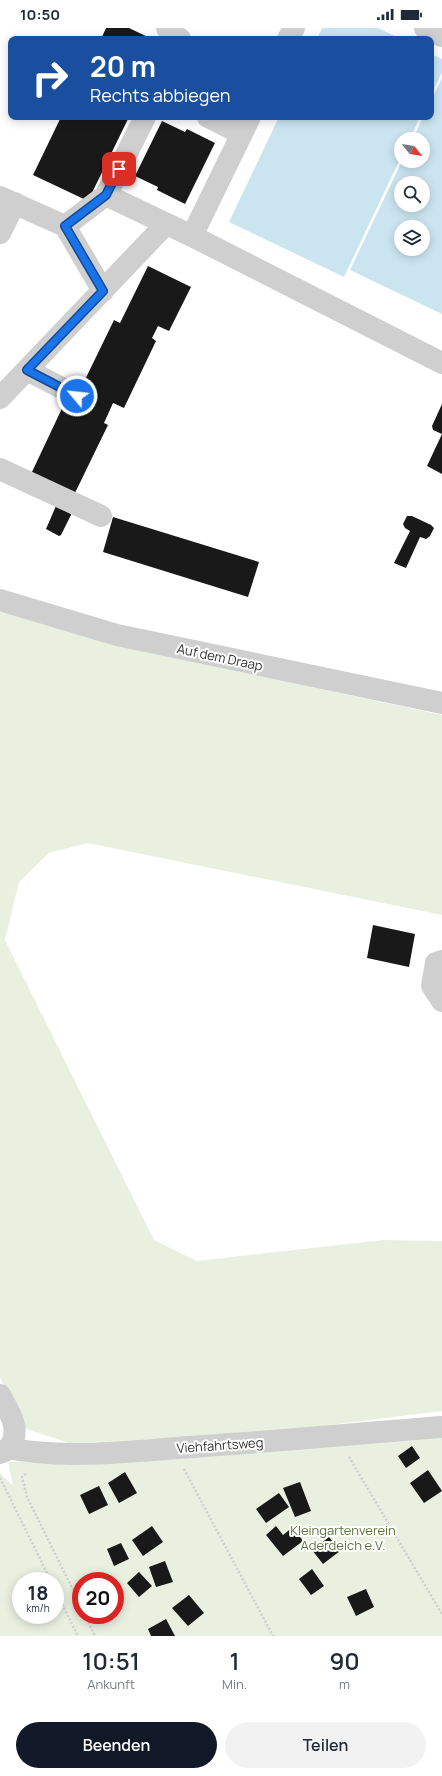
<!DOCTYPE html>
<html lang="de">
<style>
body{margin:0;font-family:Manrope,sans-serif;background:#f2f2f3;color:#1f2937;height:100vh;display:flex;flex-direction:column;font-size:15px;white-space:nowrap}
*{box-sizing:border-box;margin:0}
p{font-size:13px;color:#747a83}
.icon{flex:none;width:22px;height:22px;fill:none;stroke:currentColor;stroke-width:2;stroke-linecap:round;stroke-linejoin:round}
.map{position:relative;height:1608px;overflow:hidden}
.side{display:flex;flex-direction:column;background:#fff;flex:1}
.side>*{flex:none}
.guide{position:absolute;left:8px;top:8px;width:426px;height:84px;border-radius:8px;box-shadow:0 2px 10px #0003;background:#1a4fa0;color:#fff;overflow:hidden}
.needle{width:26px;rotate:120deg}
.tools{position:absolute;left:394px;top:104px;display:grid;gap:8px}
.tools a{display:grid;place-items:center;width:36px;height:36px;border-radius:50%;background:#fff;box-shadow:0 2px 10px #0003;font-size:20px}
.speed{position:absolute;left:12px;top:1544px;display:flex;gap:8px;font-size:20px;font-weight:700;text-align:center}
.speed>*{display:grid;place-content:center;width:52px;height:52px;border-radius:50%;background:#fff;box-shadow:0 2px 10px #0003;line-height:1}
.speed small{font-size:10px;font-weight:400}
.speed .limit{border:6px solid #d22;background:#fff;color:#111}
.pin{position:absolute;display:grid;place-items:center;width:34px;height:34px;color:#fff;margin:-17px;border-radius:8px;box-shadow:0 2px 6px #0006}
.me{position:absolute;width:44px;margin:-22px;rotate:298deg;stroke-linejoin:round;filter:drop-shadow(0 0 3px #0008)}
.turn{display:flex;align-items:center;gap:14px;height:84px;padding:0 16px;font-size:18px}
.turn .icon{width:52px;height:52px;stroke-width:2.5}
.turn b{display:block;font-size:28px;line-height:34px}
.eta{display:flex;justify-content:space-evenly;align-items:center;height:68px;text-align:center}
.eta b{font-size:24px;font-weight:600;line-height:28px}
.primary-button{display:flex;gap:8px;margin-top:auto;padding:8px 16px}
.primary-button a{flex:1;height:46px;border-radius:24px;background:#111827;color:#fff;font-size:16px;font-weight:600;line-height:46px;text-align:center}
.primary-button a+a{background:#f2f2f3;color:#1f2937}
.status{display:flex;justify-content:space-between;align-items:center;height:28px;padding:0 20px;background:#fff;direction:ltr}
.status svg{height:11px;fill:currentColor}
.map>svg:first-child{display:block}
</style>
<div class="status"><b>10:50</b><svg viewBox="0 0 49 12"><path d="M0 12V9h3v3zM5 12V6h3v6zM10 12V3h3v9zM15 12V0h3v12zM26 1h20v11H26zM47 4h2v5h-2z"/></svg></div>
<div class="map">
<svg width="442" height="1608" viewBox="0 0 442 1608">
<rect width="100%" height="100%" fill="#fff"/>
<path fill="#e9f0e0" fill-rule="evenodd" d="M0 583 115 617 442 687V887L88 815 49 825 19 854 5 912 154 1212 197 1233 383 1212 442 1213V1383L242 1408 69 1415 26 1401 0 1350Z
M442 1403V1608H0V1445L13 1458 8 1434 60 1432ZM21 1553H55V1587H21ZM81 1553H115V1587H81Z"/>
<path fill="#cbe5f0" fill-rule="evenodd" d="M322 0H378L401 11H317Z
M431 26 442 31V44L431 67Z
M442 50V286L350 242 402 133H423V111H413L423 89H431V73ZM401 155H423V177H401ZM401 199H423V221H401Z
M279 89H420L410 111H401V129L344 249 229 194Z"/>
<path fill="#191919" d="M106 0H129L152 11H101Z
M61 89H129L88 173 33 147Z
M162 93 185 104 187 101 215 115 185 176 157 162 158 159 135 148Z
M148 238 191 259 169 303 158 298 152 310 156 313 124 380 113 375 104 395 108 397 74 467 31 446 65 374 76 379 85 361 81 360 114 292 120 295Z
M442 376V446L427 438 442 406 433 402 432 398Z
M56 478 71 484V487L61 507 59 508 46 501Z
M407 488H412L431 497 434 500 430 508 426 511 420 509 406 540 394 535 410 503 405 500 403 496Z
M113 489 259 534 248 569 103 524Z
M373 897 415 906 409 939 367 930Z
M412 1418 420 1430 406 1440 398 1428Z
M428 1442 442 1463 424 1475 410 1455Z
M125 1444 137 1465 119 1475 108 1455Z
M300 1454 311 1483 295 1489 283 1460Z
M99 1458 108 1477 89 1486 80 1467Z
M279 1465 289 1479 266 1495 256 1481Z
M152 1498 163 1514 143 1528 132 1512Z
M276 1498 283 1507 293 1499 303 1513 283 1528 266 1507Z
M329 1509 340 1523 323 1536 312 1522Z
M121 1515 129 1531 114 1538 107 1521Z
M165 1533 173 1554 156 1559 149 1539Z
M312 1541 324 1558 311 1567 299 1551Z
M139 1544 152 1558 139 1569 127 1555Z
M366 1561 374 1579 356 1588 347 1569Z
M189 1567 204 1585 188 1598 172 1580Z
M166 1591 175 1608H151L148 1601Z"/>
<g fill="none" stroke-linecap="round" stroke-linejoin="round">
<path stroke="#cfcfcf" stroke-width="2.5" stroke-dasharray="2 2" stroke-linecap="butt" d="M349 1429 442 1586
M184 1441 273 1608
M26 1446 22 1449 27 1469 81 1578
M0 1450 51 1553
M55 1562 78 1608
M85 1587 95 1608"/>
<path stroke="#cfcfcf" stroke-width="22" d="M167 0 180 11
M425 0 442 8
M288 11 294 0
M208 89 242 106
M106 167 145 89
M0 169 65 198 106 167 192 208 442 335
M65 198 103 263
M0 205 15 175
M192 208 250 89
M27 342 77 368
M0 370 166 196
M0 441 101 488
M0 572 117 607 442 675
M442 933 436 935 432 958 442 973
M0 1367C8 1382 22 1401 10 1418 7 1422 5 1424 0 1425
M8 1420C60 1431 124 1424 177 1420 265 1414 354 1406 442 1399"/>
</g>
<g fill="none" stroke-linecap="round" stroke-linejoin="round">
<defs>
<path id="route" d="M77 368 27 342 103 263 65 198 106 167 119 141"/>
</defs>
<use href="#route" stroke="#114b97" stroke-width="10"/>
<use href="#route" stroke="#1a73e8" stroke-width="7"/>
</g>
<g text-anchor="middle" stroke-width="4" stroke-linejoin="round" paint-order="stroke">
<g font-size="13" fill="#323232" stroke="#fff">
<text transform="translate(220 629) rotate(12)" y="5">Auf dem Draap</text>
<text transform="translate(220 1417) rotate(-4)" y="5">Viehfahrtsweg</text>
</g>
<g font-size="13" fill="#59733a" stroke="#fff">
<text x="343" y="1507">Kleingartenverein<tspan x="343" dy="15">Aderdeich e.V.</tspan></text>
</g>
</g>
</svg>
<div class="tools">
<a><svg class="needle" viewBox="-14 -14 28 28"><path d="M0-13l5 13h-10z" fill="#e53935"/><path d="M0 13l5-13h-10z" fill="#747a83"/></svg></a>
<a><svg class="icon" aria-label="search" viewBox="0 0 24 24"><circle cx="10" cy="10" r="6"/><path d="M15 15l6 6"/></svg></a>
<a><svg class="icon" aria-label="layers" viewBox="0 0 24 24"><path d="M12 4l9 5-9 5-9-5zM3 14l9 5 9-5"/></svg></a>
</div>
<div class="speed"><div>18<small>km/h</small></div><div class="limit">20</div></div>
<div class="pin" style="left:119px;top:141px;background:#d93025"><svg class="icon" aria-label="arrive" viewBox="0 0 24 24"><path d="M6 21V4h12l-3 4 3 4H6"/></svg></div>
<svg class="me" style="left:77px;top:368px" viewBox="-20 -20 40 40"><circle r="17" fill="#1a73e8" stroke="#fff" stroke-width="3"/><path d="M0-11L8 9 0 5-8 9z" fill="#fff"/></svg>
<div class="guide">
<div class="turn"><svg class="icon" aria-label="right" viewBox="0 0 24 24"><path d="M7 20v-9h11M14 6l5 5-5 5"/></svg><div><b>20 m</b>Rechts abbiegen</div></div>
</div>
</div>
<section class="side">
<div class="eta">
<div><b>10:51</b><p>Ankunft</p></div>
<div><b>1</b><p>Min.</p></div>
<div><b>90</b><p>m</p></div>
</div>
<div class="primary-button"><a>Beenden</a><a>Teilen</a></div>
</section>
